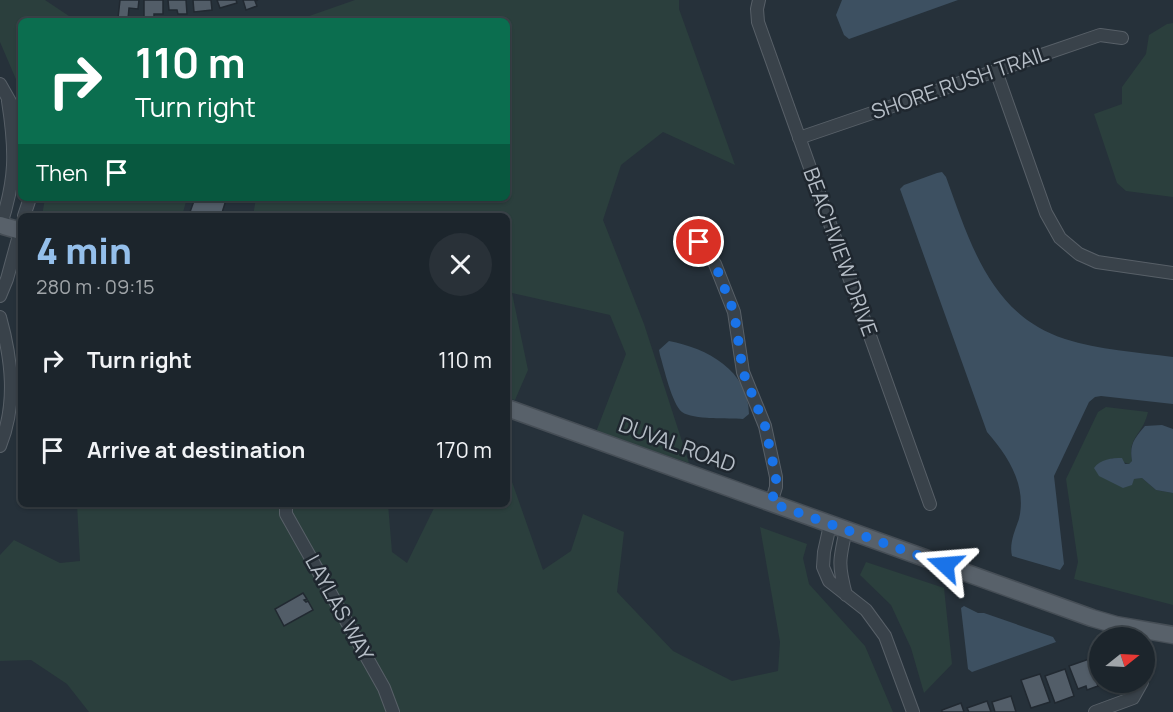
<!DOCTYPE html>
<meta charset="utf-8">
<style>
body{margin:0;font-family:Manrope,sans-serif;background:#293138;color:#f1f3f6;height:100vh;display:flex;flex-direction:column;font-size:22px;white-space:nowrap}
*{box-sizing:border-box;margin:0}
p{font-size:20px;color:#a0a5a9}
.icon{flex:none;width:33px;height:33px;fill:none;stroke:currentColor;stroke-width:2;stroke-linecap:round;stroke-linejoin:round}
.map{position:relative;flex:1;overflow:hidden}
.panel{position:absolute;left:18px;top:213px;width:492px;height:294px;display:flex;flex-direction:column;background:#1c252c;border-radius:9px;box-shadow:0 2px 4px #0004,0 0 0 2px #3a4248}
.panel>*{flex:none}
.hud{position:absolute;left:18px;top:18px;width:492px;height:183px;border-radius:9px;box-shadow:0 2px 4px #0004,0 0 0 2px #3a4248;background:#0b6e4f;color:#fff;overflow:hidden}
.needle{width:39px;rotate:72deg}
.fabs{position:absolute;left:1089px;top:627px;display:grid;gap:12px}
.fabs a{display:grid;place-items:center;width:66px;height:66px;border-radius:50%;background:#1c252c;box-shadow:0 2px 4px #0004,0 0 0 2px #3a4248;font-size:30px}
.pin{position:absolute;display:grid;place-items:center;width:51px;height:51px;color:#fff;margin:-26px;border:3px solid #fff;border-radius:50%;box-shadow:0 2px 6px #0007}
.me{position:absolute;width:66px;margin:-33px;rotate:289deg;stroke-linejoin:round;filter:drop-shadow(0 0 4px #0008)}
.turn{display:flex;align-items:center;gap:21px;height:126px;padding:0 18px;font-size:27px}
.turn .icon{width:78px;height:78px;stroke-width:2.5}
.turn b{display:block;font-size:42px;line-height:51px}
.then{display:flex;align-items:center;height:57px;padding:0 18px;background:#0003;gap:12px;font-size:22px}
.round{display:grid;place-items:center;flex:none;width:63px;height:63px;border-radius:32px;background:#293138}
.headline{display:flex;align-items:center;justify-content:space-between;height:102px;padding:0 18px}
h1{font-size:36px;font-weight:800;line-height:45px;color:#94bfeb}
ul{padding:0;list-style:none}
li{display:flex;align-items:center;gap:18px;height:90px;padding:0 18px}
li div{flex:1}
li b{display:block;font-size:22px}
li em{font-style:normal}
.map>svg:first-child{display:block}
</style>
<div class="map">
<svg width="1173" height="712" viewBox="0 0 1173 712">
<rect width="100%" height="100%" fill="#26313a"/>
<path fill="#2b3f3d" d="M0 0H45L69 16 81 21H21V91L0 42Z
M355 0H679V9L735 165 663 132 621 165 603 220 644 324 689 463 596 432 626 354 610 315 512 293 528 370 515 400 507 398V216H253L256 198H507V21H295Z
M1173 23V197L1126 191 1117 183 1094 114 1122 104V87L1146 54 1149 35 1167 24Z
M45 198H187L182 216H42Z
M1106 407 1148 412C1143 435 1127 437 1132 461L1129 464 1111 458 1134 479 1142 478 1156 490 1173 493V605L1074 579 1078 562 1066 479 1098 412Z
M507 455 511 479 543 570 571 551 583 514 624 532 617 592 673 651 732 681 778 671 780 642 760 527 807 544 803 558 809 584 865 646 893 712H89L67 684 31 660 0 661V555L14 540 60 563 80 561 77 504H388L392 552 407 563 436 504H507Z
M866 562 944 588 952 664 924 693 911 648 891 605 860 575Z"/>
<path fill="#3d5061" d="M842 0H958L849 39 844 35 836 15Z
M937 173 942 172 946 177C970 242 990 315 1065 339 1099 350 1137 352 1173 357V404L1101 396 1095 397 1089 402 1054 476 1064 564 1060 570 1012 556C1009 544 1015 530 1019 519 1027 485 1008 456 987 432L900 189 904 185Z
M669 341C707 348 749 371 749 414L743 419C729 418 693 420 682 412 672 404 664 368 660 355L659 350Z
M1162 425 1173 429V493L1156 490 1142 478 1134 479 1132 485 1123 488 1099 476 1094 468C1100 459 1112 458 1122 458L1125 464H1129L1132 461C1129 444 1135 438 1145 426Z
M964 606 978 613H984L1053 637 1056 642 972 672 968 669 961 608Z"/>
<path fill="#525d68" stroke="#212931" stroke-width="1.5" d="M120 0H139L138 9 129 8 128 19 118 18Z
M144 0H163V14H154V21H144Z
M168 0H186L187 14H178L177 10H169Z
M193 0H211L212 10 194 12Z
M217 0H236L237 3 220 8Z
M243 0H258L255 1 257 6 246 10Z
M195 198H220L226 200 221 216H201L190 212Z
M303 593 307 599 304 600 306 602 308 601 313 610 284 626 275 609Z
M1089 659 1098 686 1087 690 1086 686 1078 689 1069 666Z
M1065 669 1074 696 1055 703 1045 676Z
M1040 674 1050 702 1031 708 1021 680Z
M1011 696 1016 712H995L992 702Z
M987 701 991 712H969L967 708Z
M961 703 964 712H942V710Z"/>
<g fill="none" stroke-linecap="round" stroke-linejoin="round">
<defs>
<path id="minor" d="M759 0 757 9 758 22 930 504
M996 71 1046 213 1060 238 1079 254 1097 262 1173 273
M0 84 21 121
M799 138 1100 35 1122 38
M24 216 30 198
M0 228C16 179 16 152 8 101
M699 242 715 264 734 312 743 372 765 426 776 477V487L771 503
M0 296 7 279 21 228
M0 317C12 360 17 404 0 446
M286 504V514L384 688 393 712
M830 525 824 552 823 567 829 581 866 610 885 636 913 712
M846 595C838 565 839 560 846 530
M1095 712 1133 698 1142 682"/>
<path id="major" d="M0 225 21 231
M507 408 1092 618 1116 625 1173 635"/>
</defs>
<use href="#minor" stroke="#586068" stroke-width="14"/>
<use href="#major" stroke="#464e56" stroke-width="19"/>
<use href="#minor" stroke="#39424a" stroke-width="12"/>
<use href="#major" stroke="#58616a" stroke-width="16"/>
</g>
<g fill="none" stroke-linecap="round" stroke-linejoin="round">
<path stroke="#1a73e8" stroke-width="10" stroke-dasharray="0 18" d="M699 242 715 264 734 312 743 372 765 426 776 477V487L771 503 945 565"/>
</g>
<g text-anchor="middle" stroke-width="5" stroke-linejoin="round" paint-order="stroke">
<g font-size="21" fill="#b5bdc6" stroke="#1f272f">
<text transform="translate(960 83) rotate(-19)" y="7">SHORE RUSH TRAIL</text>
<text transform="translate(840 252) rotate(70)" y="7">BEACHVIEW DRIVE</text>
<text transform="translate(677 445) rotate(20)" y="7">DUVAL ROAD</text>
<text transform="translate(339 608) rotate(61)" y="7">LAYLAS WAY</text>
</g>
</g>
</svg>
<div class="fabs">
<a><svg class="needle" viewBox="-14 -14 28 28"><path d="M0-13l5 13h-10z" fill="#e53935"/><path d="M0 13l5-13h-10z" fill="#a0a5a9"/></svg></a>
</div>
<div class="pin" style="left:699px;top:242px;background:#d93025"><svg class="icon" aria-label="arrive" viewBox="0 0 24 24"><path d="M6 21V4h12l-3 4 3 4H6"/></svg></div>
<svg class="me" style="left:945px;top:565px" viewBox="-20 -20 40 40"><path d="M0-17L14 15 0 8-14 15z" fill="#1a73e8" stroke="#fff" stroke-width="4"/></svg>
<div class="hud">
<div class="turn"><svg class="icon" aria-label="right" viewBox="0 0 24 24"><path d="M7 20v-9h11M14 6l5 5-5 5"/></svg><div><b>110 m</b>Turn right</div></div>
<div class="then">Then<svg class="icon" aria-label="arrive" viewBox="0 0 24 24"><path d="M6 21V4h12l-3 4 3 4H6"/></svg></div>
</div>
<section class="panel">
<div class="headline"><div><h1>4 min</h1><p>280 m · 09:15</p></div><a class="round"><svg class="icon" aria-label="close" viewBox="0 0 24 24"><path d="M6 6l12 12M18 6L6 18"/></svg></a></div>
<ul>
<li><svg class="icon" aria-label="right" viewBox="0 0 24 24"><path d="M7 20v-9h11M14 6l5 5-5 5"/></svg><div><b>Turn right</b></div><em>110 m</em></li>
<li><svg class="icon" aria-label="arrive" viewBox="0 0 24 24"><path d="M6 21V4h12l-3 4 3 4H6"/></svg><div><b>Arrive at destination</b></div><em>170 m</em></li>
</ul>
</section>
</div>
